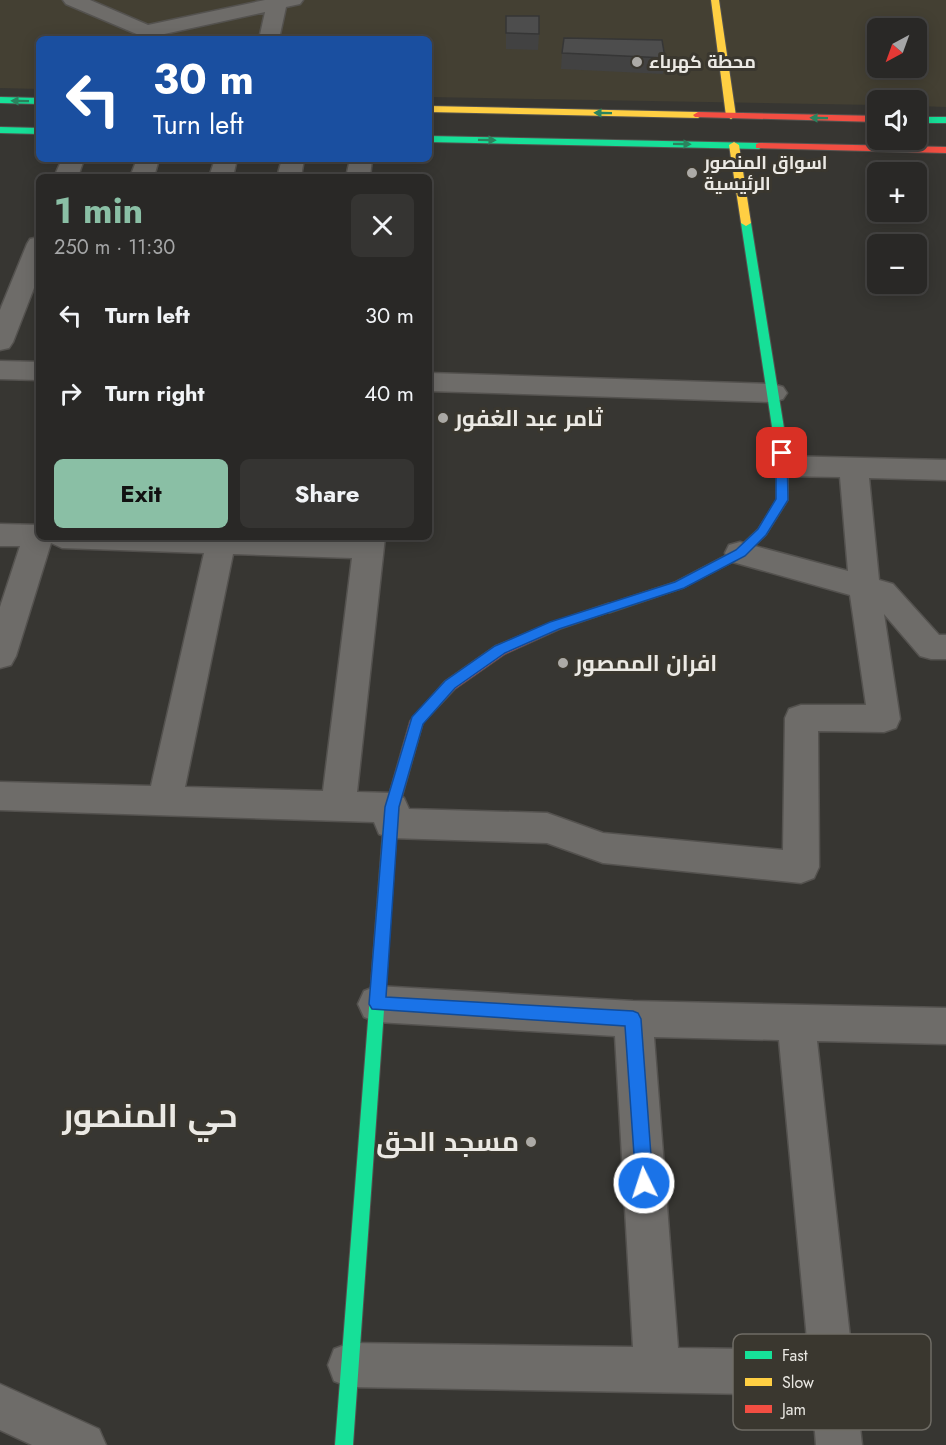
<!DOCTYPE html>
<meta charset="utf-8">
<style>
body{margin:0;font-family:Jost,Cairo,sans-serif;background:#353432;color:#f1f3f6;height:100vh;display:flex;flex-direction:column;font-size:22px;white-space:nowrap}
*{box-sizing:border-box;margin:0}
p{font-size:20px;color:#a5a6a7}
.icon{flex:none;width:33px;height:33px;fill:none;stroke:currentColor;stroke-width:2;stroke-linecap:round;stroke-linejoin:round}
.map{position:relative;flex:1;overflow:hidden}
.sheet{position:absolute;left:36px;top:174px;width:396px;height:366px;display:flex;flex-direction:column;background:#292826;border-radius:9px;box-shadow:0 3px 15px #0003,0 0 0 2px #454443}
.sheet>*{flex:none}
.top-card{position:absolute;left:36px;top:36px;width:396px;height:126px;border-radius:9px;box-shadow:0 3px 15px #0003,0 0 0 2px #454443;background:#1a4fa0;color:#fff;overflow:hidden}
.needle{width:39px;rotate:221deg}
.controls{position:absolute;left:867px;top:18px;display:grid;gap:12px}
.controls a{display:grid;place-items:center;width:60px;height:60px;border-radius:9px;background:#292826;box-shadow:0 3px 15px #0003,0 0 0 2px #454443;font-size:30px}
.pin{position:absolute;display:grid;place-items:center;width:51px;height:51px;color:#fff;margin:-26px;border-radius:12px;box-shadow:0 3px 9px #0006}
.me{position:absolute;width:66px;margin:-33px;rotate:356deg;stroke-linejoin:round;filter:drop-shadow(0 0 4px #0008)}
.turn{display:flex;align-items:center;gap:21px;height:126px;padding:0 18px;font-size:27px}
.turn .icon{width:78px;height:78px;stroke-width:2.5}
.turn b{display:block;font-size:42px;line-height:51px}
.round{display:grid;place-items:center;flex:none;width:63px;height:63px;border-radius:9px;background:#353432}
.head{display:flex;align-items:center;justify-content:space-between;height:102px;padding:0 18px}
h1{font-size:36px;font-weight:700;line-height:45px;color:#8abfa5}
.action{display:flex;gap:12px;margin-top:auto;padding:12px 18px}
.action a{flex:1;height:69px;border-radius:9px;background:#8abfa5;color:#111;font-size:24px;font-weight:700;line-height:69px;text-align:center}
.action a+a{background:#353432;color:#f1f3f6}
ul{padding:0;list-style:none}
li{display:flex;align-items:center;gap:18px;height:78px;padding:0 18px}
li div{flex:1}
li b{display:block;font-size:22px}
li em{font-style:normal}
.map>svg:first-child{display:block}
</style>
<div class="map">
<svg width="946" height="1445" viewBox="0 0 946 1445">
<rect width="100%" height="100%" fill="#373632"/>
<path fill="#444033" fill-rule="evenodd" d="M0 0H946V107L917 106 916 100H878L877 105 429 97V39H39V89L0 88ZM878 28H916V68H878Z"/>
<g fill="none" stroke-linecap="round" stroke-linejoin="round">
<defs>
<path id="street" d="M63 0H90L148 25 265 0H303L300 4 286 7 279 39H259L265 12 146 38 66 4Z
M62 159H84L78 177H54Z
M137 159H159L154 177H130Z
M215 159H237L233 177H209Z
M282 159H304L301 177H277Z
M350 159H372L370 177H346Z
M39 237V275L13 342 9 348 0 350V310L27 244 30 239Z
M0 361 39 362V380L0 379Z
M429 373 773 384 783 387 787 393 783 399 773 402 429 391Z
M782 456 946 460V480L869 478 879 580 893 584 939 635H946V659H931L920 656 884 614 900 719 896 728 884 732 818 731 819 867 814 878 801 883 603 863 547 843 391 838 379 834 374 822 0 810V782L151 786 204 553 62 548 51 543 16 656 11 665 0 668V607L20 546H0V524L39 525V537H385L357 792 392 793 404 798 409 809 547 813 603 833 783 850 785 718 789 709 801 705H866L850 595 729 561 725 553 729 545 740 542 848 571 840 477 782 476 772 473 768 466 772 459ZM233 554 352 558 323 791 185 787Z
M377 986 633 1001 946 1008V1044L817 1041 862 1445H816L812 1395 350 1387 334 1381 328 1365 334 1349 350 1343 633 1347 615 1036 377 1022 364 1017 358 1004 364 991ZM654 1037 779 1040 808 1350 678 1348Z
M0 1384 99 1429 106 1445H32L0 1430Z"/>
<path id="fast" d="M0 97 39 98V104L0 103Z
M916 117H946V123H916Z
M0 127 39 128V134L0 133Z
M429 136 759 143 764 146 759 149 429 142Z
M746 220 751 223 788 453V500L766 535 744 556 683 588 609 613 605 611 603 608 605 605 675 582 736 550 758 529 776 500V453L741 223Z
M390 822 395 824 397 828 353 1445H335L383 828 385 824Z"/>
<path id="slow" d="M711 0H719L736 116 731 119 726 116Z
M429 106 698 112 703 115 698 118 429 112Z
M734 142 739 145 751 223 746 226 741 223 729 145Z"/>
<path id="jam" d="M698 112 878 116V122L695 117 693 115Z
M759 143 946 147V153L756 148V144Z
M609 603 613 605 615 608 613 611 560 629 505 654 455 689 423 723 399 808 395 832 390 834 385 832 383 828 385 808 410 721 445 681 495 646 550 623Z"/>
</defs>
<use href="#street" stroke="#54524f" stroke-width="3"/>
<use href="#fast" stroke="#54524f" stroke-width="2"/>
<use href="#slow" stroke="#54524f" stroke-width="2"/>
<use href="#jam" stroke="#54524f" stroke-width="2"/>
<use href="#street" fill="#6e6c69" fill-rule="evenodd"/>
<use href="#fast" fill="#16e098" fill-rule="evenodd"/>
<use href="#slow" fill="#ffcf43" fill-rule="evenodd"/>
<use href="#jam" fill="#f24e42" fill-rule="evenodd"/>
</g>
<path fill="#424242" d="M506 16 539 34 538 50 506 49Z
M562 53 665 58 663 74 561 69Z"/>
<path fill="#4d4d4d" stroke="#363636" stroke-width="1.5" d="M506 16H539V34L506 33Z
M564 38 662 40 665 58 562 53Z"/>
<defs><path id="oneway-solid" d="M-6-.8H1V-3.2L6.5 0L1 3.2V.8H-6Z" transform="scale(1.5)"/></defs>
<g fill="#2a835e">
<use href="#oneway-solid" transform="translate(20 101) rotate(-179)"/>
<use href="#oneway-solid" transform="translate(603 113) rotate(-179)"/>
<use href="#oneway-solid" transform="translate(819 118) rotate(-179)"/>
<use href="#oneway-solid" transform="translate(487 140) rotate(1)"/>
<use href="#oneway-solid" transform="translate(682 144) rotate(1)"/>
</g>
<path fill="#1a73e8" stroke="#114b97" stroke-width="1.5" d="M782 449 787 453 788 500 766 535 745 556 684 588 559 629 505 653 455 688 423 724 399 807 386 997 633 1011 638 1013 641 1019 653 1183 650 1189 644 1191 638 1189 636 1183 625 1026 372 1009 369 1004 385 807 412 717 445 681 495 646 550 622 675 582 736 550 758 529 776 499V453Z"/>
<g fill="#acaaa6" stroke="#3a372f" stroke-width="2">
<circle cx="637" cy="62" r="6"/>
<circle cx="692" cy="173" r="6"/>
<circle cx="443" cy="418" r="6"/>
<circle cx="563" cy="663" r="6"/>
<circle cx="531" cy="1142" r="6"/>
</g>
<g text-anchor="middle" stroke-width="6" stroke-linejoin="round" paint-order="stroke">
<g font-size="18" font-weight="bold" fill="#ebe9e4" stroke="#3a372f" text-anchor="start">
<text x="649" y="68">محطة كهرباء</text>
<text x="704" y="169">اسواق المنصور<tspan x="704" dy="21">الرئيسية</tspan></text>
</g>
<g font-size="22" font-weight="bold" fill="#ebe9e4" stroke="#3a372f" text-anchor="start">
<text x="455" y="426">ثامر عبد الغفور</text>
<text x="575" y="671">افران الممصور</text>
</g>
<g font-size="27" font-weight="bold" fill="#ebe9e4" stroke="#3a372f" text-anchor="end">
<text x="519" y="1151">مسجد الحق</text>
</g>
<g font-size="33" font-weight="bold" fill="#ebe9e4" stroke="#3a372f">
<text x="150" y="1127">حي المنصور</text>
</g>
</g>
<rect x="733" y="1334" width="198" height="96" rx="9" fill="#3a372f" stroke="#6f6c65" stroke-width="1.5"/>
<rect x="745" y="1351" width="27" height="8" fill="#16e098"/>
<rect x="745" y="1378" width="27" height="8" fill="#ffcf43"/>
<rect x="745" y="1405" width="27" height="8" fill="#f24e42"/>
<g font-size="16" fill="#ebe9e4">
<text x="782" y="1361">Fast</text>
<text x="782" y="1388">Slow</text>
<text x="782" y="1415">Jam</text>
</g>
</svg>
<div class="controls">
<a><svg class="needle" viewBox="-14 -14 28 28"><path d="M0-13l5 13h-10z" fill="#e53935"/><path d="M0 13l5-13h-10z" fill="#a5a6a7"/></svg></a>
<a><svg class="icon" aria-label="sound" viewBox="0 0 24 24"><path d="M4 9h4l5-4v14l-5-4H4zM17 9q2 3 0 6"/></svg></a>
<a>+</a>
<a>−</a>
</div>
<div class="pin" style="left:782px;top:453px;background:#d93025"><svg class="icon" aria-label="arrive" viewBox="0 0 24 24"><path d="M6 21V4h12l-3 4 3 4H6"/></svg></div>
<svg class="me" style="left:644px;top:1183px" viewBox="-20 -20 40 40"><circle r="17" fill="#1a73e8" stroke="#fff" stroke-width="3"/><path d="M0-11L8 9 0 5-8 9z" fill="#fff"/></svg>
<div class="top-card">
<div class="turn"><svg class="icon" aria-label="left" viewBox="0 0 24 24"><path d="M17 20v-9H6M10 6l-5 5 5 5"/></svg><div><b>30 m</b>Turn left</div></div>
</div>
<section class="sheet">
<div class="head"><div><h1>1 min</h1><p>250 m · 11:30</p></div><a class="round"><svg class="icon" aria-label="close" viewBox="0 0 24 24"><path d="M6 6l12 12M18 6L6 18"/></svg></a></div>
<ul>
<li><svg class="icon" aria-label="left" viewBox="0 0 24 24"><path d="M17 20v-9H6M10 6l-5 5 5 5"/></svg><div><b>Turn left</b></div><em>30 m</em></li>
<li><svg class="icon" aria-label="right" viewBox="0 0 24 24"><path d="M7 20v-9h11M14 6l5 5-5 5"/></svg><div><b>Turn right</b></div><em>40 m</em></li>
</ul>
<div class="action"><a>Exit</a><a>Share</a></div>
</section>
</div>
